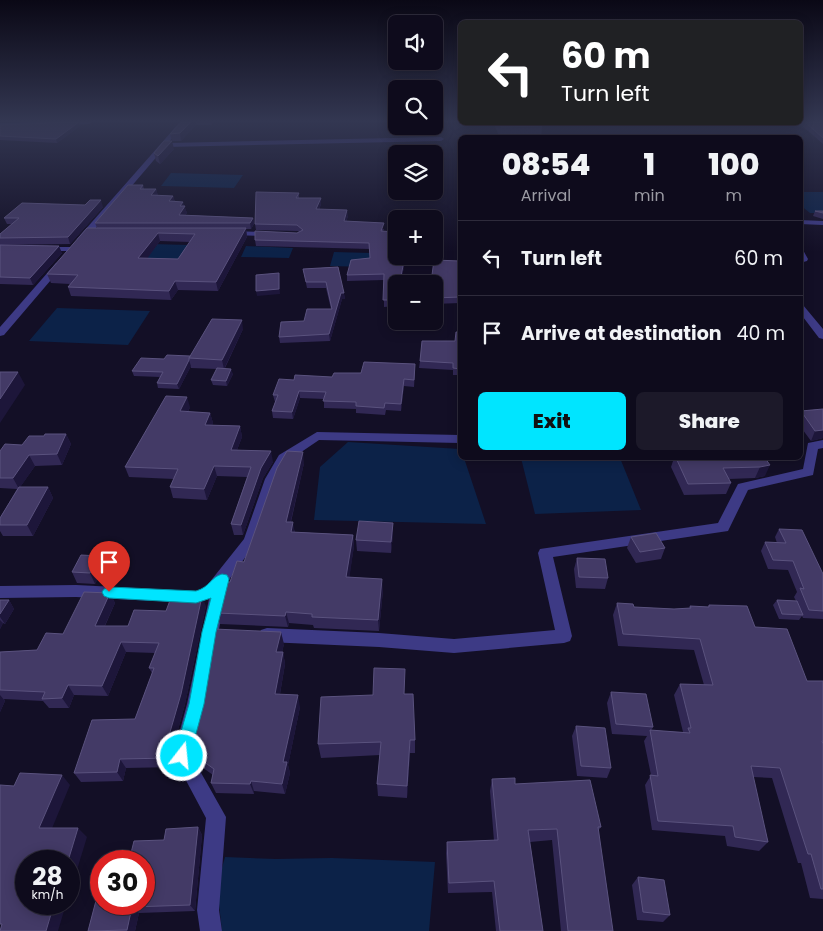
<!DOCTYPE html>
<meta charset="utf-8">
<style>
body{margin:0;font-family:Poppins,sans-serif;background:#1c1929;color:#f1f3f6;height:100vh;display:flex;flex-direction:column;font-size:19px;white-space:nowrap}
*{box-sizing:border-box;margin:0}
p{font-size:16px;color:#9b9ba3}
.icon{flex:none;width:28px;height:28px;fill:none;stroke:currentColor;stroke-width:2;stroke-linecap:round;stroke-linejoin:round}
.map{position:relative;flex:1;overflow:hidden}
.drawer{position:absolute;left:458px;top:135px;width:345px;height:325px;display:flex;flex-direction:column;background:#0e0b1c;border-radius:8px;box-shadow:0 2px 12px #0003,0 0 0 1px #2e2b3b}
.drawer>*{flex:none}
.banner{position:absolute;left:458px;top:20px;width:345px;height:105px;border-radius:8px;box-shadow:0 2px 12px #0003,0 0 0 1px #2e2b3b;background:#202124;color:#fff;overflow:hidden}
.fabs{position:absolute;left:388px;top:15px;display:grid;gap:10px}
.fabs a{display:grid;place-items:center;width:55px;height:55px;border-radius:8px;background:#0e0b1c;box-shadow:0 2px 12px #0003,0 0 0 1px #2e2b3b;font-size:25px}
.speed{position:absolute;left:15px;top:850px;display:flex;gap:10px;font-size:25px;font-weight:700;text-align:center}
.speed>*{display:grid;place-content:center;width:65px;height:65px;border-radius:50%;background:#0e0b1c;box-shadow:0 2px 12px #0003,0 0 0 1px #2e2b3b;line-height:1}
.speed small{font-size:12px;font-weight:400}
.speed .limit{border:8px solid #d22;background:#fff;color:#111}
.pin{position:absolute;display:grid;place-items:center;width:42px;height:42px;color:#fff;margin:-51px -21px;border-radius:50% 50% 50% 0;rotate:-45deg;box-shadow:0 0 5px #0007}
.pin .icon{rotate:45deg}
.me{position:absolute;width:55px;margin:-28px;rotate:16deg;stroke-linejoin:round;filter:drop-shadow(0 0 4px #0008)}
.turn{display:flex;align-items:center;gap:18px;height:105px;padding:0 20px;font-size:22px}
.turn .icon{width:65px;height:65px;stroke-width:2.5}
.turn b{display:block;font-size:35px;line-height:42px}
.eta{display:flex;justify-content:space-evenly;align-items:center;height:85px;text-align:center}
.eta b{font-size:30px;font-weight:800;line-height:35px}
.button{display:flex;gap:10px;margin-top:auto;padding:10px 20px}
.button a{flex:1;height:58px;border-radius:8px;background:#00e5ff;color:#111;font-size:20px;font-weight:800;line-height:58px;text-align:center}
.button a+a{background:#1c1929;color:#f1f3f6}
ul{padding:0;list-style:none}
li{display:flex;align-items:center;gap:15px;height:75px;padding:0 20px;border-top:1px solid #2e2b3b}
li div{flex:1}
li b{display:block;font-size:19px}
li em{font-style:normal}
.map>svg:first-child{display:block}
</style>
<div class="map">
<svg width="823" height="931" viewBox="0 0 823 931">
<rect width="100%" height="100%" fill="#130f26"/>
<path fill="#0c2248" d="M171 173 243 175 234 188 161 186Z
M800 192H823V213H810L800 205Z
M116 243 188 245 178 259 104 257Z
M246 246 293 248 289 258 241 257Z
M334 252 371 253 368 267 330 266Z
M57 308 150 311 128 345 29 341Z
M348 442 460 449V458H464L486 524 314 520 320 467Z
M521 458H620L641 510 535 514Z
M225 857 276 859 332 858 435 862 429 931H222L217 886Z"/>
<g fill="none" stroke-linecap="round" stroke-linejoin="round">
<path fill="#3d3a85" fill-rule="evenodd" d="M38 122H92L89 124 0 127V123Z
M180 122H186L168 143 441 137 444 139 441 141 165 147 83 243H77V239Z
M800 220 823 221V225L800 224Z
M226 231 271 232 275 234 271 236 229 235H226Z
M42 247H73L77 249 73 251H42Z
M800 249 803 250 808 259 807 261 800 263Z
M59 262 63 265 62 267 4 335 0 336V327L56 263Z
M800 304 803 305 823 329V339L819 338 800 313Z
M317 432 460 435V443L319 440 288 461 277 479 257 541 228 581 205 704 191 755 226 817 219 910 222 931H200L197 910 206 818 173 756 187 704 209 599 196 603 76 597 0 598V586L76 585 196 591 205 588 244 539 265 479 279 455Z
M823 440V448L818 449 813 475 748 490 728 531 553 557 572 636 570 641 564 643 454 653 379 647 267 642 261 640 259 635 261 630 267 628 379 633 454 639 555 630 538 553 540 549 718 523 738 484 803 469 808 443Z"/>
</g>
<path fill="#312854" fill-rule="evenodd" d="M79 122 80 126 57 143 0 140V125Z
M181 122H213L211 125H196L181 141H172L170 134Z
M493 122H541L542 126 541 138H500Z
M798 122H823V144Z
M174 149 160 164 156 161 154 153Z
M143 185 144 189H156L158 196H173L175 202 184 206 187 213 185 215 253 218 254 224 251 229H246L247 237 218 291 178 290 171 300 71 296 68 287 70 284 51 283 47 274 97 228 95 223ZM160 241 190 242 178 259 147 258Z
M299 193V198H321V204L319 210 348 216 346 222 384 229 383 231 403 256 402 261H404V267L402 276 432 275 460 261V303L434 304V284H396V306L384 307V280L347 281V275L370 258V249L256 246 255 240 297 233 299 232 298 231 256 230 255 224Z
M103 207 70 244 0 245V234L12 224H7L4 218Z
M815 211H823V219L813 216Z
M0 245 62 253 33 285 0 284Z
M338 267 345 299H342L330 341 280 343 279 337 304 321 331 309 326 288H307L303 269Z
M243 329 225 368 233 374 227 386 213 385 211 380 217 369 191 368V366L179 389 158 388 157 383 160 377 134 376 132 371 164 359 190 356Z
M460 332V375H453V370L419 368 420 361 455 341Z
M415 371 414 387 404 386 401 411 386 410 385 415 356 413V409L324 408V399L300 398 293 419 273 418 272 411 275 402 273 395 332 377Z
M190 407 188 412 210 413 213 423 212 425 240 426 242 437 237 450 273 462 263 478 243 535H234L231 524 247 477 217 476 207 500 173 498 170 487 174 479 129 477 125 467Z
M823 409V438L811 441 800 426V412L801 411Z
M66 434 71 444 62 465 35 466 20 487H48L53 498 33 536H3L0 531V518L17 489 0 488V451L22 445 44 436Z
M644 458H667V459L645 460Z
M674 458H765V476L755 478 729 479 731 483 726 494 684 495 671 467Z
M304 463 291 522 295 532 353 535 354 546 349 577 383 590 379 631 314 628 313 625 289 623 288 627 220 624 217 613 230 582 244 562Z
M393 523V534L391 553 357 551 356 540Z
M779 529 823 574V619L803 618 802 616 799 620 779 619 773 605 777 600 796 601 794 597 797 592 788 570 768 569 761 551 765 542 777 543 775 537Z
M631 537 665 548 661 559 636 563 627 548Z
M99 556 104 567 95 584 77 583 72 572Z
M577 558 608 578 605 589 576 588 574 569Z
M110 593 115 603 105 626H128L166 611 206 606 185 704 171 756 176 767 126 768 123 781 81 782 74 773 135 719 152 673 149 668 155 653 126 652 108 696 74 695 69 708H49L43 701 4 699 5 701 0 712V652L37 650 63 634Z
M0 600H9L14 609 5 624 3 623 0 629Z
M617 603 634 607 674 609 689 608 690 606 708 607 709 605 755 627 807 681H823V899L810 898 801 863H798L772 778 753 777 768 842 759 851 727 846 725 836 652 830 645 785 651 775 644 741 647 736 612 734 607 703 611 692 653 727 651 731 683 732 674 695 680 684 704 685 694 650 618 646 613 615Z
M284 644 282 652H283L285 664 280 694 300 707 288 765 290 773 285 794 254 791V794L216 793 211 783 213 775 199 765 188 744Z
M405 694 415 740V753H410L407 798 378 796 377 784 380 755 321 758 318 744Z
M576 726 611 768 607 778 577 776 572 736Z
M492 779 515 784 601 827 598 831 613 931H561L552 840 530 842 543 931H496L492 892 448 893 446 853 447 842 494 841 490 791Z
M198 827 202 835 195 911 139 913 135 931H88L98 893 144 904 164 840Z
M638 877 670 915 663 922 637 920 632 885Z"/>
<path fill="#1d163a" d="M79 122 80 126 57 143 56 139Z
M191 122H196V125L181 141 180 133Z
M172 141 174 149 160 164 158 156Z
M156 189 158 195 153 201 151 195Z
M173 196 175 202 169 201Z
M321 198V204L317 215 316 209Z
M101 200 103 207 70 244 68 237Z
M183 202 187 213 181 221 179 215 180 206Z
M347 210 348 216 344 227V221Z
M253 218 254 224 251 229 250 223Z
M246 228 247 237 218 291 216 282Z
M158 233 160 241 141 267 138 258Z
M59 246 62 253 33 285 30 278Z
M404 261V267L401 282V276Z
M279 273 280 294 257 296 256 291Z
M175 281 178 290 171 300 169 291Z
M341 293H344L345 299H342L330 341 329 334Z
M242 320 243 329 224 369 222 360Z
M189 360 191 366 179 389 177 384Z
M231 369 233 374 227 386 226 381Z
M18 372 25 385 0 423V399Z
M404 379V386L401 411V404Z
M299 391 300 398 293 419 292 412Z
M187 397 190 407 183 422 180 411Z
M210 413 213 423 208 435 205 425Z
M240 426 242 437 233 460 231 450Z
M823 430V438L811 441 815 431Z
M66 434 71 444 62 465 57 454Z
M271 451 273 462 263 478 243 535 241 525 261 468Z
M303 452 304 463 288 533 286 522Z
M29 455 35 466 19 489 13 478Z
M770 465 765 476 755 478 760 467Z
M214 466 217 476 207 500 204 489Z
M48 487 53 498 33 536 27 525Z
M293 522 295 534 291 532Z
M393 523V534L391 553V542Z
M353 535 354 546 348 588 346 577Z
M99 556 104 567 95 584 90 573Z
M382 579 383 590 379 631 378 620Z
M110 593 115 603 100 636 95 626Z
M202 596 206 606 185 704 171 756 176 767 171 758 166 746Z
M9 600 14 609 5 624 0 617V614Z
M286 612 289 623 288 627 285 616Z
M0 620 3 623 0 629Z
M281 632 284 644 279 664 276 652Z
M121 642 126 652 108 696 102 686Z
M283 652 285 664 278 705 275 694Z
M68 685 74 695 69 708 62 698Z
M0 695 5 701 0 712Z
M298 695 300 707 288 765 290 773 285 794 282 784 283 762Z
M410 740V753L407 798V786Z
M120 759 126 768 123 781 117 772Z
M62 775 70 785 48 838 39 828Z
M251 781 254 791V794L250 784Z
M198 827 202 835 195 911 190 905Z
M78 828 87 837 69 896V861H68Z
M54 904H66L58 931H46Z
M132 907 139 913 135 931H128L127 930Z"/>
<path fill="#433a66" stroke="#5a527e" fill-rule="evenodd" d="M79 122 56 139 0 136V125Z
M181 122H191L180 133 170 134Z
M499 122H541L542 126 501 127Z
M805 122H823V138Z
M164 141H172L158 156 154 153Z
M128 185H143L140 189H156L151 195 173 196 169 201 183 202 180 206H185L179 215 253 218 250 223H95Z
M256 192 299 193 296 198H321L316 209 347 210 344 221 384 223 381 231 396 232V256H401V261H404L401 276 432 275 434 260 460 261V297L434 298V284H396V300H383L384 274 347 275 351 260 370 258 369 243 255 240V231L297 233 303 230 297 225 255 224Z
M90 200H101L68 237 0 238V234L19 218H4L22 203 85 205Z
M815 211H823V213Z
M87 228H246L216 282 175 281 169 291 68 287 78 275 47 274ZM158 233 195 234 178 259 138 258Z
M0 245 59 246 30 278 0 277Z
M338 267 344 293H341L329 334 279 337 281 322 304 321 307 309H332L326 282H306L303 269Z
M279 273V289L256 291V275Z
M212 319 242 320 222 360 189 358Z
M456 332H460V369L453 368V363L420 361 422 341H455Z
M167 355 190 356 189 358V360L177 384 157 383 163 372 132 371 141 358 164 359Z
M364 362 415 364 414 380 404 379 401 404 385 403 384 408 356 406V402L323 401 326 392 299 391 292 412 272 411 278 395H273L279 379 294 380 295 375 332 377 334 373H361Z
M217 368 231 369 226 381 211 380Z
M0 372H18L0 399Z
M166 396 187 397 180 411 210 413 205 425 240 426 231 450 271 451 261 468 241 525 231 524 251 467 214 466 204 489 170 487 178 469 125 467Z
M823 409V430L815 431 801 411Z
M45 434H66L57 454 29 455 13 478H0V451L5 444 22 445 29 436H44Z
M287 451 303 452 286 522H293L291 532 353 535 346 577 382 579 378 620 312 617V614L286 612 285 616 217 613 224 582H230L237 561 244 562 277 468Z
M676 458H765L770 465 760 467 723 468 731 483 688 484Z
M19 487H48L27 525H0V518Z
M359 521 393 523 391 542 356 540Z
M779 529 802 530 823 574V611L809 610 800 588 804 589 793 561 773 560 765 542 786 543Z
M656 533 665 548 640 552 631 537Z
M81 555 99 556 90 573 72 572Z
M577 558 605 559 608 578 579 577Z
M84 592 110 593 95 626H128L134 610 166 611 172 595 202 596 181 694 166 746 171 758 120 759 117 772 74 773 92 720 135 719 154 668H149L159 643 121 642 102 686 68 685 62 698 42 699 45 692 0 690V652L37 650 46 633 63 634Z
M0 600H9L0 614Z
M777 600 797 601 803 615 782 614Z
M617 603 633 604 634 607 674 609 691 608 690 606 709 607V605L747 606 755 627 787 629 807 681H823V741H822L823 744V889H821L811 854H808L780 768 751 766 768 842 735 837 733 826 658 821 650 775 658 776 650 730 690 733 688 728H691L680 684 713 685 700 639 623 634Z
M214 629 281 632 276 652H283L275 694 298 695 283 762H287L282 784 251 781 250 784 211 783 214 769 193 754 188 744 202 693Z
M374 668 405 669 404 694H413L415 740H410L407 786 377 784 381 742 318 744 321 697 373 695Z
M611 692 646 694 653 727 616 724Z
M576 726 605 728 611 768 581 766Z
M20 773 62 775 39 828H78L68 861H26V904H54L46 931H0L2 924H0V785L14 786Z
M515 778V784L590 780 601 827H598L613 931H568L557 829 528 830 543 931H500L494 881 449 883 447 842 498 840 492 779Z
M198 827 190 905 132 907 127 930 88 931 98 893H101V904H144V861H129L134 841 164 840 166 829Z
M638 877 664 880 670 915 643 912Z"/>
<linearGradient id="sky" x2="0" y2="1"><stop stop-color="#0a0815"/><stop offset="0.48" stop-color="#333752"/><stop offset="1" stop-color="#333752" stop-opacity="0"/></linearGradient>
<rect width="823" height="252" fill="url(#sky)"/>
<path fill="#00e5ff" stroke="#0095a6" d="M222 574 227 575 229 579 216 632 204 704 190 756 188 762 182 764 176 762 174 756 189 704 202 632 211 598 196 603 109 598 104 596 102 592 104 589 109 587 196 591C210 587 211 577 222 574Z"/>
</svg>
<div class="fabs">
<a><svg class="icon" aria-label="sound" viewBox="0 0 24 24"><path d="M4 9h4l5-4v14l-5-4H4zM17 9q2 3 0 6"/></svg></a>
<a><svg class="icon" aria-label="search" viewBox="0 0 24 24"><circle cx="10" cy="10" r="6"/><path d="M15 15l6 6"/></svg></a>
<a><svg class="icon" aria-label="layers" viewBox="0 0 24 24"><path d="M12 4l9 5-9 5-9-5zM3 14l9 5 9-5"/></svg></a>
<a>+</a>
<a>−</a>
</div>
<div class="speed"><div>28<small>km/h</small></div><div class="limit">30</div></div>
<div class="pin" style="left:109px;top:592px;background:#d93025"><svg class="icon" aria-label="arrive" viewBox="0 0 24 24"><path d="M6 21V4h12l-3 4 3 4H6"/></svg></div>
<svg class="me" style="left:182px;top:756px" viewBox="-20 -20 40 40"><circle r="17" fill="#00e5ff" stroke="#fff" stroke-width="3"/><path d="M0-11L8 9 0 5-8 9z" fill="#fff"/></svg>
<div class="banner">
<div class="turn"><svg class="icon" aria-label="left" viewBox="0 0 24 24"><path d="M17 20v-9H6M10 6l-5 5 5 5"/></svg><div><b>60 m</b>Turn left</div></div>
</div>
<section class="drawer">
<div class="eta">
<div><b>08:54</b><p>Arrival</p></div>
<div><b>1</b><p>min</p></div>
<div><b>100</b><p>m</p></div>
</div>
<ul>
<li><svg class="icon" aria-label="left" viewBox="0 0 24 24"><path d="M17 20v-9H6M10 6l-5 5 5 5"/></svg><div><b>Turn left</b></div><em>60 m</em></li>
<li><svg class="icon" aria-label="arrive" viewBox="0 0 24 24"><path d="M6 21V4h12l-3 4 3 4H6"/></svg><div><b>Arrive at destination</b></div><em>40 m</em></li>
</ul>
<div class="button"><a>Exit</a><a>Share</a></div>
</section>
</div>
